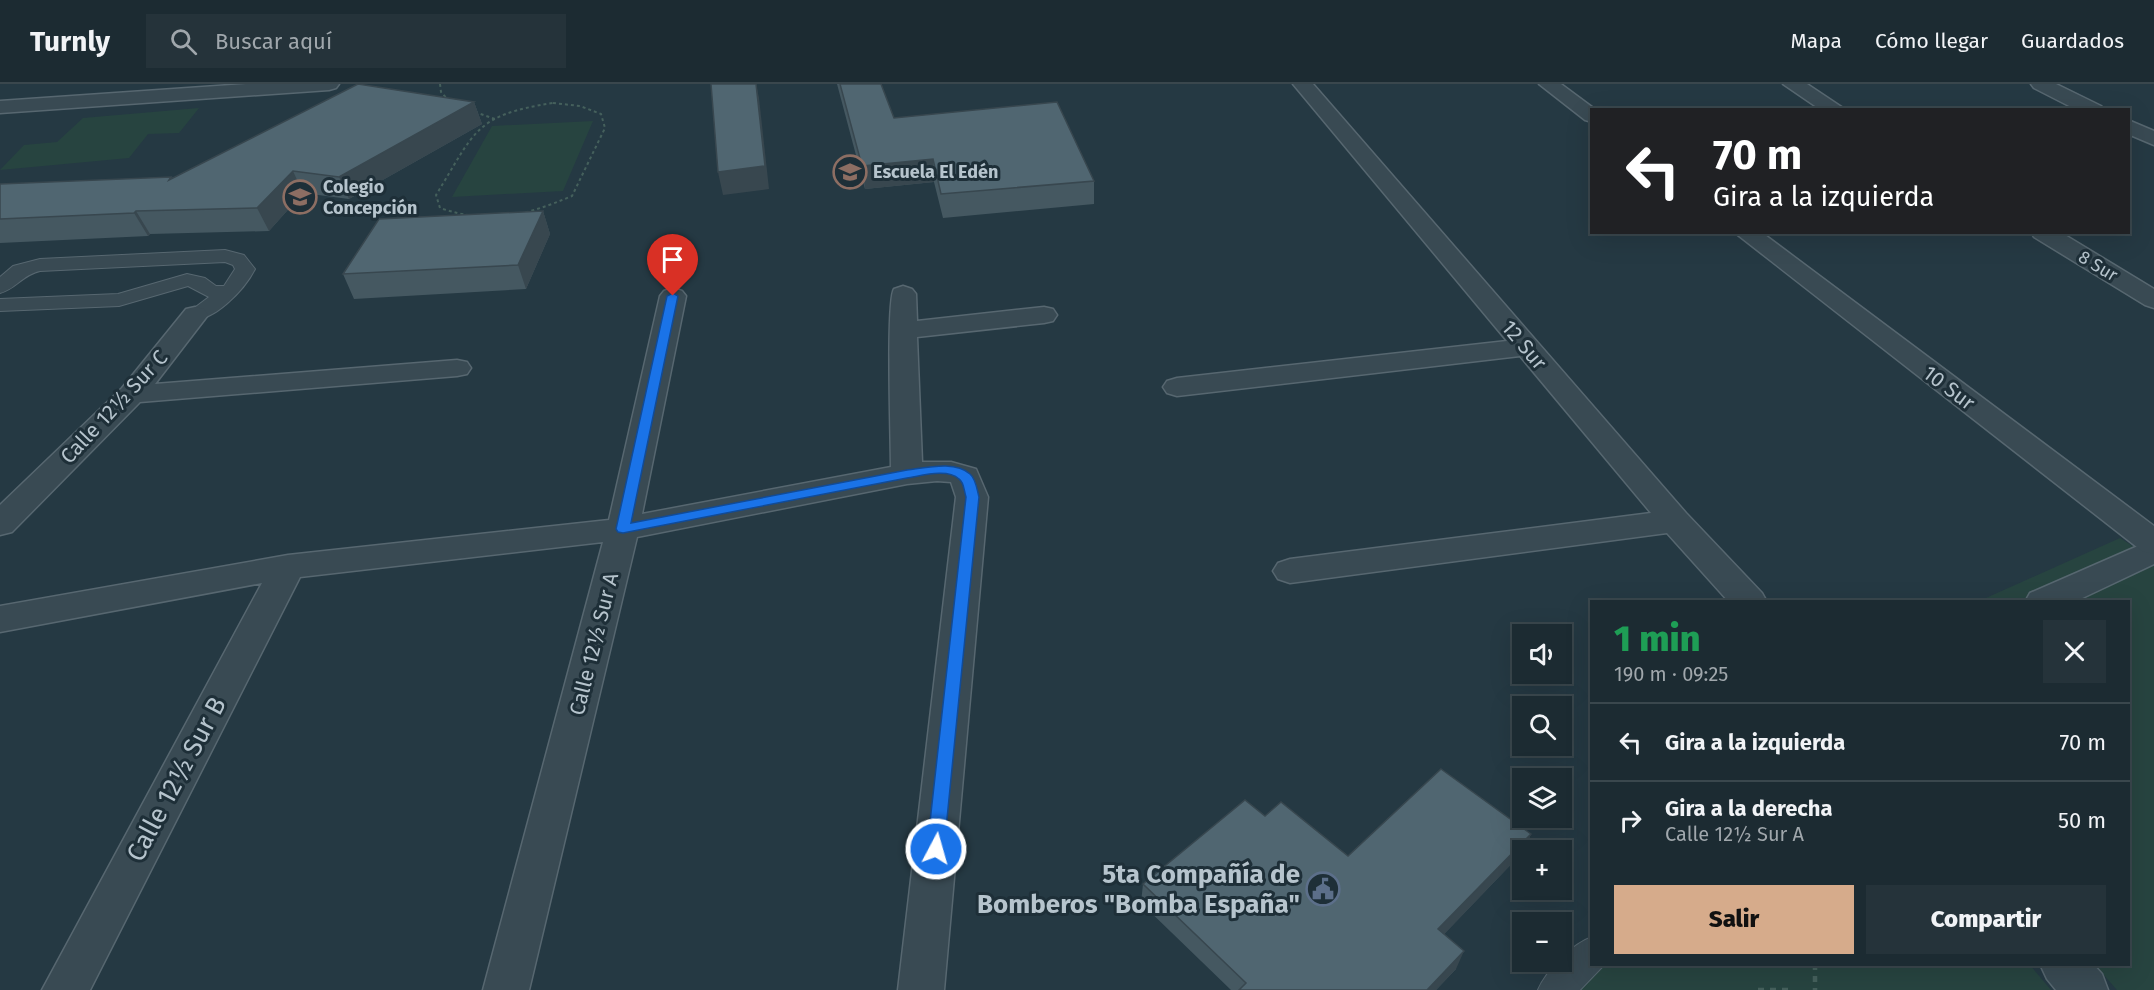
<!DOCTYPE html>
<html lang="es">
<meta charset="utf-8">
<style>
body{margin:0;font-family:"Fira Sans",sans-serif;background:#25333a;color:#f1f3f6;height:100vh;display:flex;flex-direction:column;font-size:22px;white-space:nowrap}
*{box-sizing:border-box;margin:0}
p{font-size:20px;color:#a0a7ac}
.icon{flex:none;width:33px;height:33px;fill:none;stroke:currentColor;stroke-width:2;stroke-linecap:round;stroke-linejoin:round}
.map{position:relative;flex:1;overflow:hidden}
.drawer{position:absolute;left:1590px;top:516px;width:540px;height:366px;display:flex;flex-direction:column;background:#1c2b32;border-radius:0px;box-shadow:0 6px 24px #0002,0 0 0 2px #3a474d}
.drawer>*{flex:none}
.hud{position:absolute;left:1590px;top:24px;width:540px;height:126px;border-radius:0px;box-shadow:0 6px 24px #0002,0 0 0 2px #3a474d;background:#202124;color:#fff;overflow:hidden}
.buttons{position:absolute;left:1512px;top:540px;display:grid;gap:12px}
.buttons a{display:grid;place-items:center;width:60px;height:60px;border-radius:0px;background:#1c2b32;box-shadow:0 6px 24px #0002,0 0 0 2px #3a474d;font-size:30px}
.pin{position:absolute;display:grid;place-items:center;width:51px;height:51px;color:#fff;margin:-62px -26px;border-radius:50% 50% 50% 0;rotate:-45deg;box-shadow:0 0 6px #0007}
.pin .icon{rotate:45deg}
.me{position:absolute;width:66px;margin:-33px;rotate:6deg;stroke-linejoin:round;filter:drop-shadow(0 0 4px #0008)}
.turn{display:flex;align-items:center;gap:21px;height:126px;padding:0 24px;font-size:27px}
.turn .icon{width:78px;height:78px;stroke-width:2.5}
.turn b{display:block;font-size:42px;line-height:51px}
.round{display:grid;place-items:center;flex:none;width:63px;height:63px;border-radius:0px;background:#25333a}
.overview{display:flex;align-items:center;justify-content:space-between;height:102px;padding:0 24px}
h1{font-size:36px;font-weight:800;line-height:45px;color:#1e9e55}
.action{display:flex;gap:12px;margin-top:auto;padding:12px 24px}
.action a{flex:1;height:69px;border-radius:0px;background:#d6ab8b;color:#111;font-size:24px;font-weight:800;line-height:69px;text-align:center}
.action a+a{background:#25333a;color:#f1f3f6}
ul{padding:0;list-style:none}
li{display:flex;align-items:center;gap:18px;height:78px;padding:0 24px;border-top:2px solid #3a474d}
li div{flex:1}
li b{display:block;font-size:22px}
li em{font-style:normal}
header{display:flex;align-items:center;gap:36px;box-sizing:border-box;height:84px;padding:0 30px;background:#1c2b32;border-bottom:2px solid #3a474d}
header strong{font-size:28px}
nav{display:flex;gap:33px;margin-inline-start:auto;font-size:21px}
.search{width:420px;height:54px;background:#25333a;display:flex;align-items:center;gap:15px;box-sizing:border-box;padding:0 21px;border-radius:0px;color:#a0a7ac;font-size:22px}
.map>svg:first-child{display:block}
</style>
<header>
<strong>Turnly</strong>
<div class="search"><svg class="icon" aria-label="search" viewBox="0 0 24 24"><circle cx="10" cy="10" r="6"/><path d="M15 15l6 6"/></svg>Buscar aquí</div>
<nav><a>Mapa</a><a>Cómo llegar</a><a>Guardados</a></nav>
</header>
<div class="map">
<svg width="2154" height="906" viewBox="0 0 2154 906">
<rect width="100%" height="100%" fill="#253943"/>
<path fill="#274440" d="M199 24 179 49 148 50 129 74 0 86 24 61 57 58 83 34Z
M593 37 563 107 452 113 492 42Z
M2120 454 2154 476V906H2117L2095 881 2128 880V518H1977Z
M1603 880 2030 881 2051 906H1580Z"/>
<g fill="none" stroke-linecap="round" stroke-linejoin="round">
<defs>
<path id="service" d="M225 166 244 171 255 185C245 205 212 241 188 235L185 231 209 213 188 202 119 222 0 227V215L118 210 187 190 205 194 216 202H224L235 185 233 181 225 178 40 187C22 191 16 205 0 209V193L13 182 40 175Z
M1592 853V880H1605L1580 906H1538C1546 887 1572 860 1592 853Z"/>
<path id="minor" d="M246 0H339L336 4 329 6 0 29V17Z
M1293 0H1313L1686 429 1762 509 1767 518H1729L1667 449 1290 499 1278 495 1273 487 1278 479 1290 475 1651 429 1520 272 1177 312 1167 309 1163 303 1167 297 1177 294 1507 257Z
M1783 0H1807L1846 26H1821Z
M2031 0H2056L2101 22 2104 26H2077L2034 4Z
M2128 36 2154 47V61L2128 50Z
M2031 148H2060L2154 205V224L2145 221 2034 153Z
M903 202 912 205 916 210 917 237 1044 223 1053 225 1057 231 1053 237 1044 239 917 253 922 378H951L976 385 988 413 944 906H898L956 413 951 398 937 397 907 400 637 453 529 906H483L603 458 300 493 90 906H42L262 499 0 548V522L288 471 609 436 660 212 664 207 673 204 682 207 686 212 642 430 891 383C891 357 886 216 894 205Z
M195 223 204 225 208 231 155 300 457 276 467 278 471 284 467 290 457 292 140 318 12 448 0 451V421L122 304 186 225Z
M2154 455V480L2074 518H2025L2030 509Z
M2040 880H2093L2102 890 2108 906H2056L2047 895Z"/>
<path id="tertiary" d="M1539 0H1561L1596 26H1592V38L1585 36Z
M1734 148H1761L2154 442V470L2142 467Z"/>
</defs>
<use href="#service" stroke="#576770" stroke-width="2"/>
<use href="#minor" stroke="#576770" stroke-width="3"/>
<use href="#tertiary" stroke="#576770" stroke-width="3"/>
<path stroke="#45605c" stroke-width="2" stroke-dasharray="3 3" stroke-linecap="butt" d="M440 0 441 8 449 17
M553 19 580 22 601 30 605 44 572 112C524 132 491 141 440 124L436 111C475 48 474 31 553 19Z
M475 28 495 35"/>
<path stroke="#45605c" stroke-width="4.5" stroke-dasharray="6 6" stroke-linecap="butt" d="M1815 880V906
M1758 906H1788"/>
<use href="#service" fill="#394a53" fill-rule="evenodd"/>
<use href="#minor" fill="#394a53" fill-rule="evenodd"/>
<use href="#tertiary" fill="#394a53" fill-rule="evenodd"/>
</g>
<path fill="#455861" d="M837 0H881L894 34 1094 97V120L943 134 934 98 865 105Z
M474 18 482 40 349 115 303 109 269 147 150 150 148 152 0 159V100L171 94Z
M543 127 550 150 526 205 354 215 343 190Z
M1531 750 1524 766H1522V769L1444 850 1456 885 1436 906H1231L1141 819 1143 800 1348 772Z"/>
<path fill="#38474f" d="M756 0 759 14 769 105 723 111 718 88Z
M474 18 482 40 349 115 339 93Z
M933 75 934 98 865 105 862 82Z
M293 87 303 109 269 147 257 124Z
M136 127 150 150 148 152 134 129Z
M543 127 550 150 526 205 518 181Z
M1531 750 1524 766H1522V769L1431 864 1438 845Z
M1464 867 1456 885 1436 906H1427Z"/>
<path fill="#506671" stroke="#38474f" stroke-width="1.5" d="M358 0 474 18 339 93 293 87 257 124 136 127 134 129 0 135V100L171 93 169 96Z
M711 0H756L765 82 718 88Z
M840 0H881L894 34 1057 18 1094 97 941 110 933 75 862 82Z
M543 127 518 181 343 190 379 135Z
M1441 685 1531 750 1438 845 1464 867 1427 906H1239L1246 899 1143 800 1245 716 1265 732 1281 718 1348 772Z"/>
<path fill="#1a73e8" stroke="#114b97" stroke-width="1.5" d="M673 209 678 212 631 439 907 386C925 384 955 376 970 390 976 395 977 406 979 413L944 765 942 770 936 773 929 770 927 765 966 413C964 407 964 398 959 395 947 384 921 392 907 394L623 449 618 448 616 445 667 212Z"/>
<defs>
<symbol id="school-ring" viewBox="-11 -11 22 22"><circle r="9.5" fill="#1e2f38" stroke="#8d6e63" stroke-width="1.5"/><path d="M0-5L7-2L0 1L-7-2ZM-4 1L0 2.5L4 1V4Q0 6-4 4Z" fill="#8d6e63"/></symbol>
<symbol id="civic-ring" viewBox="-11 -11 22 22"><circle r="9.5" fill="#1e2f38" stroke="#5c6f8a" stroke-width="1.5"/><path d="M-.6-6.5H3V-4.5H.6V-3L4-1V1h2V6H-6V1h2V-1L-.6-3ZM-1.2 2.5V6h2.4V2.5Z" fill="#5c6f8a"/></symbol>
</defs>
<g fill-rule="evenodd">
<use href="#school-ring" x="831" y="69" width="38" height="38"/>
<use href="#school-ring" x="281" y="94" width="38" height="38"/>
<use href="#civic-ring" x="1304" y="786" width="38" height="38"/>
</g>
<g text-anchor="middle" stroke-width="6" stroke-linejoin="round" paint-order="stroke">
<g font-size="18" font-weight="bold" fill="#b6c4cd" stroke="#1e2f38" text-anchor="start">
<text x="873" y="94">Escuela El Edén</text>
<text x="323" y="109">Colegio<tspan x="323" dy="21">Concepción</tspan></text>
</g>
<g font-size="18" fill="#b6c4cd" stroke="#1e2f38">
<text transform="translate(2098 182) rotate(31)" y="6">8 Sur</text>
</g>
<g font-size="21" fill="#b6c4cd" stroke="#1e2f38">
<text transform="translate(1524 261) rotate(50)" y="7">12 Sur</text>
<text transform="translate(1949 304) rotate(37)" y="7">10 Sur</text>
<text transform="translate(114 323) rotate(-47)" y="7">Calle 12½ Sur C</text>
<text transform="translate(594 560) rotate(-76)" y="7">Calle 12½ Sur A</text>
</g>
<g font-size="26" fill="#b6c4cd" stroke="#1e2f38">
<text transform="translate(176 695) rotate(-62)" y="9">Calle 12½ Sur B</text>
</g>
<g font-size="26" font-weight="bold" fill="#b6c4cd" stroke="#1e2f38" text-anchor="end">
<text x="1300" y="799">5ta Compañía de<tspan x="1300" dy="30">Bomberos "Bomba España"</tspan></text>
</g>
</g>
</svg>
<div class="buttons">
<a><svg class="icon" aria-label="sound" viewBox="0 0 24 24"><path d="M4 9h4l5-4v14l-5-4H4zM17 9q2 3 0 6"/></svg></a>
<a><svg class="icon" aria-label="search" viewBox="0 0 24 24"><circle cx="10" cy="10" r="6"/><path d="M15 15l6 6"/></svg></a>
<a><svg class="icon" aria-label="layers" viewBox="0 0 24 24"><path d="M12 4l9 5-9 5-9-5zM3 14l9 5 9-5"/></svg></a>
<a>+</a>
<a>−</a>
</div>
<div class="pin" style="left:673px;top:212px;background:#d93025"><svg class="icon" aria-label="arrive" viewBox="0 0 24 24"><path d="M6 21V4h12l-3 4 3 4H6"/></svg></div>
<svg class="me" style="left:936px;top:765px" viewBox="-20 -20 40 40"><circle r="17" fill="#1a73e8" stroke="#fff" stroke-width="3"/><path d="M0-11L8 9 0 5-8 9z" fill="#fff"/></svg>
<div class="hud">
<div class="turn"><svg class="icon" aria-label="left" viewBox="0 0 24 24"><path d="M17 20v-9H6M10 6l-5 5 5 5"/></svg><div><b>70 m</b>Gira a la izquierda</div></div>
</div>
<section class="drawer">
<div class="overview"><div><h1>1 min</h1><p>190 m · 09:25</p></div><a class="round"><svg class="icon" aria-label="close" viewBox="0 0 24 24"><path d="M6 6l12 12M18 6L6 18"/></svg></a></div>
<ul>
<li><svg class="icon" aria-label="left" viewBox="0 0 24 24"><path d="M17 20v-9H6M10 6l-5 5 5 5"/></svg><div><b>Gira a la izquierda</b></div><em>70 m</em></li>
<li><svg class="icon" aria-label="right" viewBox="0 0 24 24"><path d="M7 20v-9h11M14 6l5 5-5 5"/></svg><div><b>Gira a la derecha</b><p>Calle 12½ Sur A</p></div><em>50 m</em></li>
</ul>
<div class="action"><a>Salir</a><a>Compartir</a></div>
</section>
</div>
